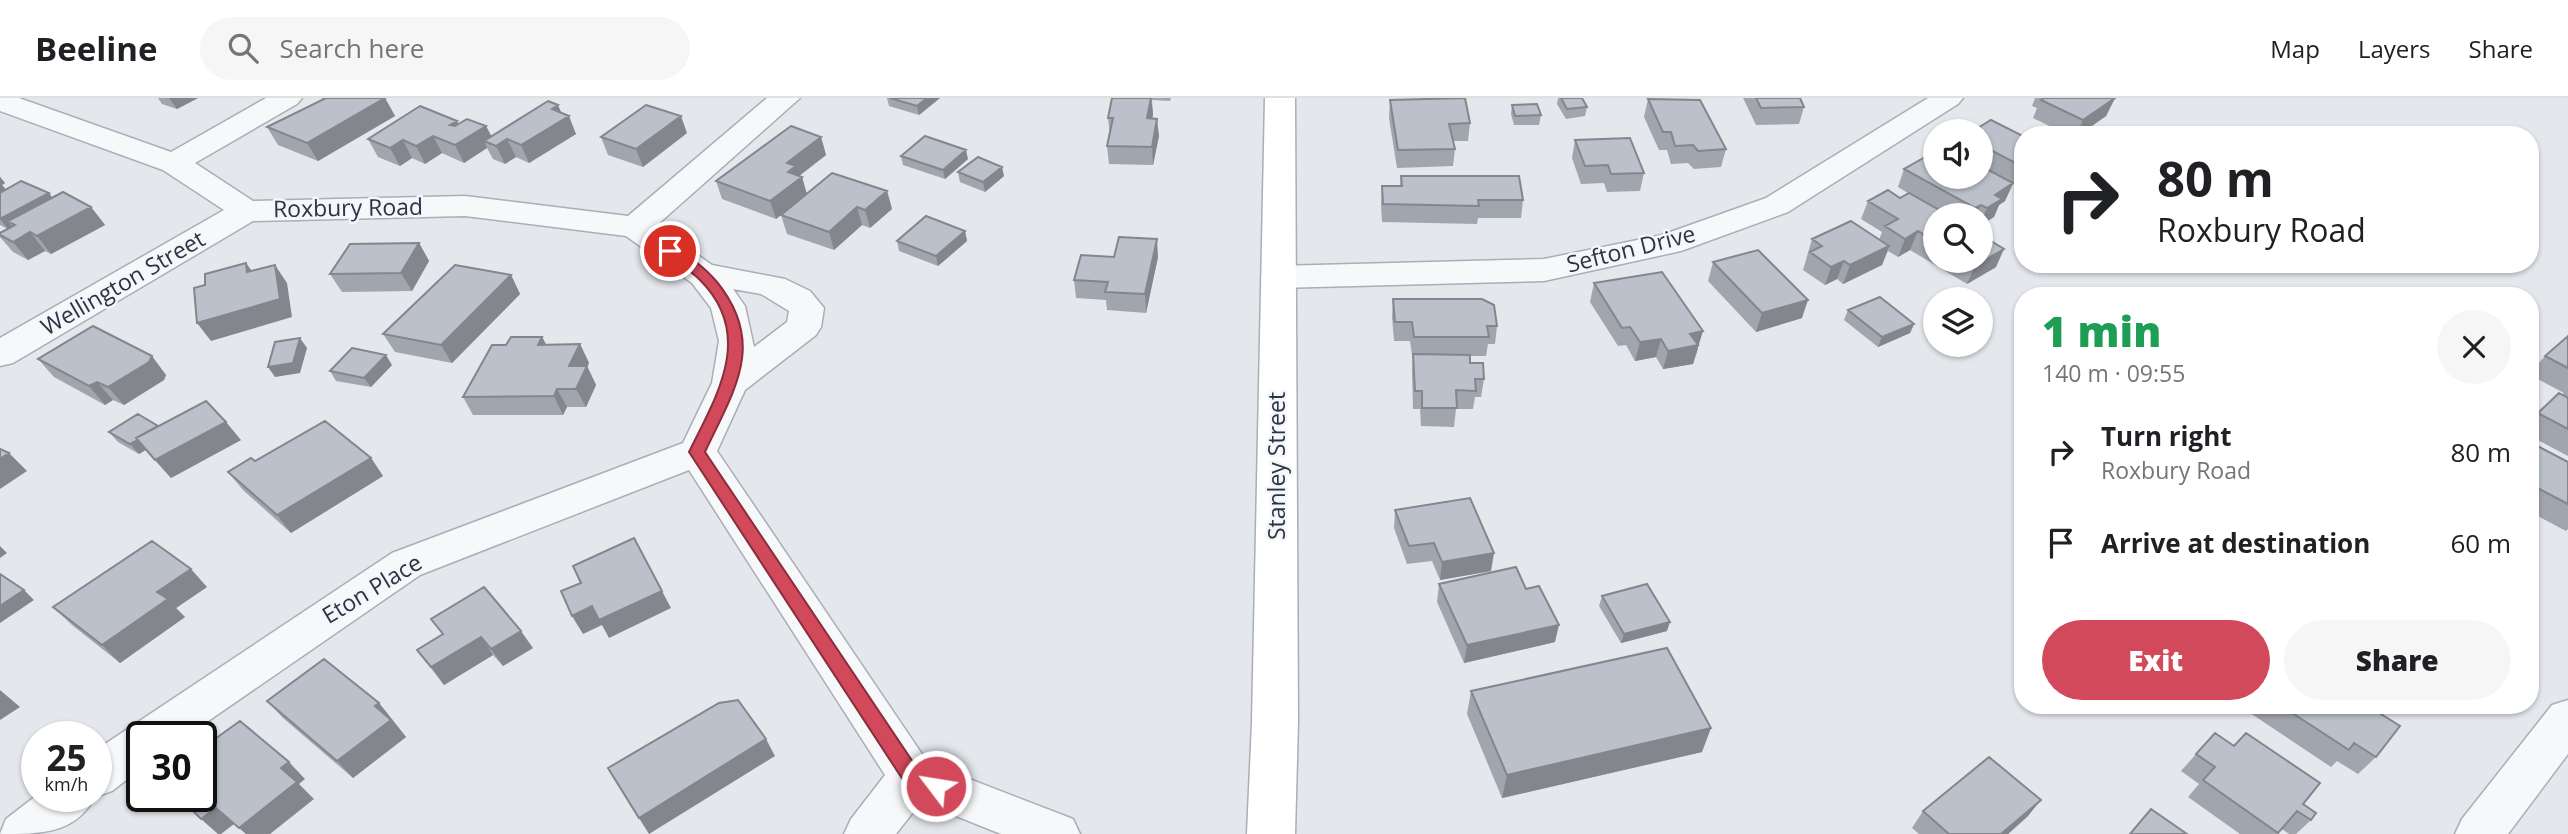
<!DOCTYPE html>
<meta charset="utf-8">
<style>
body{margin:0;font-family:"Open Sans",sans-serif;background:#f6f6f6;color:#202124;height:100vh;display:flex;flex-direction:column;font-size:26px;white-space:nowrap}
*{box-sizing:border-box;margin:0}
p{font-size:23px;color:#757577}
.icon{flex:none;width:38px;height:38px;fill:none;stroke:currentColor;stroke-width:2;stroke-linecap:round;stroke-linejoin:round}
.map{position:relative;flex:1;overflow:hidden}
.panel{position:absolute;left:2014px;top:189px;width:525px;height:427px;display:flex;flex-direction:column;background:#fff;border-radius:28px;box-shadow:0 2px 5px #0004}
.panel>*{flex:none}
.hud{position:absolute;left:2014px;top:28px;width:525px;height:147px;border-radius:28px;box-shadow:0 2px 5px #0004;background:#fff;color:#202124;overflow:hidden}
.controls{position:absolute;left:1923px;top:21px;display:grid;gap:14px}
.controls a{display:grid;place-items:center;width:70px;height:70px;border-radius:50%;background:#fff;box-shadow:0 2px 5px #0004;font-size:35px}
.speed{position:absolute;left:21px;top:623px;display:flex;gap:14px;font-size:35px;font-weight:700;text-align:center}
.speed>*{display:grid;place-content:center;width:91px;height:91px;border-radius:50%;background:#fff;box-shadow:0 2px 5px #0004;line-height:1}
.speed small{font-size:18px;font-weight:400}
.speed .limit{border:4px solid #111;border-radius:10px;background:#fff;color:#111}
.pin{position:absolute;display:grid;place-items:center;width:60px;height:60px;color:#fff;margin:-30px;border:4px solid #fff;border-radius:50%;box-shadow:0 2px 7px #0007}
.me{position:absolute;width:77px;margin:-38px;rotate:301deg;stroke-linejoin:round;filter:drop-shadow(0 0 5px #0008)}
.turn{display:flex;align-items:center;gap:24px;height:147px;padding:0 28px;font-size:32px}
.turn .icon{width:91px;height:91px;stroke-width:2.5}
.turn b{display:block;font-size:49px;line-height:60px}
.round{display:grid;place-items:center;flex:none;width:74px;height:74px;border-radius:37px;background:#f6f6f6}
.head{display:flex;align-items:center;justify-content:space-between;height:119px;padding:0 28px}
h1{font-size:42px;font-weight:800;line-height:52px;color:#1e9e55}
.button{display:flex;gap:14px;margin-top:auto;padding:14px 28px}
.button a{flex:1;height:80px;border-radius:42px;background:#d1495b;color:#fff;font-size:28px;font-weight:800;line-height:80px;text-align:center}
.button a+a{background:#f6f6f6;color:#202124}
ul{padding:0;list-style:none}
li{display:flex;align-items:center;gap:21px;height:91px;padding:0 28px}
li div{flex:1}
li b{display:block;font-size:26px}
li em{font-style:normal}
header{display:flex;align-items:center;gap:42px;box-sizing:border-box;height:98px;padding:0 35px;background:#fff;border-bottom:2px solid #e0e0e0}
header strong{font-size:33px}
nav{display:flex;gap:38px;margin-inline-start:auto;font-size:24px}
.search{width:490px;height:63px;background:#f6f6f6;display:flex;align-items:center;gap:18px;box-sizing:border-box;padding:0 24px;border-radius:38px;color:#757577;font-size:26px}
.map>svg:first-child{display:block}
</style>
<header>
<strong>Beeline</strong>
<div class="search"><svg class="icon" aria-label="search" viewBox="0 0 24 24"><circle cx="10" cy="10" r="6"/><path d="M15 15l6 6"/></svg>Search here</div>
<nav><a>Map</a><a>Layers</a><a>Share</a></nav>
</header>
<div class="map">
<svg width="2568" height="736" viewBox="0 0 2568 736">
<rect width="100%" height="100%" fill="#e4e7ec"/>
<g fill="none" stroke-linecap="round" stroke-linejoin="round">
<defs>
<path id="minor" d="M0 0H19L171 54 266 0H302L297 6 195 65 253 103 465 98 628 118 767 0H800L656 128 712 167 785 181 810 193 824 210 821 229 816 237 745 292 717 353 928 665 1073 721 1080 736H1001L921 704 896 736H844L851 721 885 677 689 372 420 477 185 639H142V670L112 693 95 699C75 736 41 736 0 736L6 721 37 697 96 698V652L392 455 683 345 712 285 719 243 711 210 692 185 626 138 465 118 253 123 13 265 0 268V240L224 112 163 72 0 13ZM733 191 761 196 789 213 787 224 754 249 745 208Z
M1928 0H1963L1958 6 1788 114 1681 153 1544 183 1278 190 1266 187 1261 179 1266 171 1278 168 1544 161 1662 137 1766 100Z
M2568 602V656L2508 736H2455L2462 721 2552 607Z"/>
<path id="secondary" d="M1265 0H1295L1298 624 1295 736H1247L1252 624Z"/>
</defs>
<use href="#minor" stroke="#a9aeb7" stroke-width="3"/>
<use href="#secondary" stroke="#a9aeb7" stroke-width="3"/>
<use href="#minor" fill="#f7f8fa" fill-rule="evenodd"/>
<use href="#secondary" fill="#fff" fill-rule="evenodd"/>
</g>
<path fill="#a1a5ae" d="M158 0H198L177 11 162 6Z
M322 0H385L395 18 318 63 278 47 267 29 322 2Z
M887 0H940L919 17 889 8Z
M1112 0H1171L1170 3 1152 2 1153 16 1152 20 1159 38 1153 67 1109 66 1107 48 1110 37 1108 20Z
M1558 0H1582L1587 9 1585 18 1566 21 1557 6Z
M1743 0H1800L1804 9 1799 26 1756 27Z
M2035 0H2115L2106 18 2079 37H2068L2033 20 2037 10 2032 8Z
M1648 1 1726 51 1721 69 1694 71 1688 65 1671 66 1667 52H1659L1644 19Z
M1390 2 1470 25 1468 43H1453L1455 51 1453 68 1397 70 1389 20Z
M1512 7 1541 17 1539 27H1514L1511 16Z
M562 15 576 36 529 65 516 59 505 66 493 61 487 50 464 65 442 55 425 66 412 60 400 68 378 59 368 41 459 26 486 28 491 38Z
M1981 33 2023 38V91L2013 86 2005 103 1999 107 1994 119 1981 127V117H1936V163H1981L1996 169 1967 186 1910 152 1898 159 1888 153 1882 167 1843 186 1837 181 1825 187 1803 172 1812 141 1879 142 1882 134 1861 121 1868 103 1900 100 1908 95 1898 89 1904 71 1981 79Z
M687 35 643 69 608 57 601 39Z
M821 39 826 57 799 78 802 79 807 96 887 93 892 111 870 130 862 127 834 152 787 136 781 117 776 121 722 101 716 83Z
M1575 42 1644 75 1640 93 1607 94 1604 85 1581 86 1572 60Z
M901 58 968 61 945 81 903 67Z
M958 74 1004 78 985 94 960 84Z
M1401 78 1523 102 1521 120H1478L1477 126 1382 124 1381 107 1382 88H1400Z
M0 79 5 85 2 87 6 92 49 95 52 100 91 109 105 127 51 156 45 153 28 162 13 154 0 139V135L8 131 0 127Z
M965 133 967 143 938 168 899 153 897 143Z
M419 145 429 163 412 193 342 194 330 176Z
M1158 159 1146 215 1107 212 1106 202 1076 200 1074 182Z
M1713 164 1802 220 1756 234 1708 183Z
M511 177 520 196 452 265 395 254 383 236Z
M1594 185 1698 251 1693 266 1663 271 1656 259 1635 263 1626 247 1618 248 1590 204Z
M1393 201 1497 228 1495 246H1488L1486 258H1470V265L1484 281 1481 299H1475L1473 311H1456L1454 329 1421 328 1420 311H1413L1412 274 1413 257H1412L1410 243H1394L1392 219Z
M1848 212 1914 226 1910 235 1878 249 1844 222Z
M2568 238V358L2530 338V324L2538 315 2564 295 2530 277V275L2545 258Z
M542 239 546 247 580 246 589 265 587 268 596 287 586 309H567L563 317H473L463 299 506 247Z
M38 261 166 277 164 282 124 307 113 302 105 307 54 279Z
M392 267 371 289 336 283 330 273Z
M158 328 241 342 171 380 146 352 139 356 118 344 109 334Z
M2530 344 2568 364V431L2566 433 2530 414Z
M371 360 383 378 291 435 243 392 228 374 255 363Z
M1395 412 1491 473 1440 482 1432 463 1407 466 1394 430Z
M1439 486 1555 544 1464 565 1437 504Z
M207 489 176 510 185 519 120 565 72 527 53 509Z
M1602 498 1667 533 1621 545 1599 508Z
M443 537 533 550 503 568 493 557 444 587 417 552Z
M1471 593 1702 654 1502 700 1467 616Z
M267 603 379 605 406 639 353 680 283 620Z
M2238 607H2380L2379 609 2378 614 2376 659 2358 676 2337 663 2331 669Z
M2215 635 2303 706 2311 722 2296 736H2289L2282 731 2277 736H2240L2188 699 2199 686 2181 673Z
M1923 713 2028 718 2008 736H1919L1912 730Z"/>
<path fill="#83868d" d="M169 0H198L177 11Z
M385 0 395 18 318 63 307 45Z
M927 0H940L919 17 917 8Z
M1151 0 1153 16 1149 38 1147 20Z
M2115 0 2106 18 2079 37H2076L2083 22Z
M558 7 564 21 569 18 576 36 529 65 521 47 552 11Z
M681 18 687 35 643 69 636 51Z
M1157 21 1159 38 1153 67 1152 49Z
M457 23 466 40 486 28 495 45 484 43 487 50 464 65 455 47 450 27Z
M433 38 442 55 425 66 416 48Z
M821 39 826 57 799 78 802 79 807 97 776 121 770 103 787 65Z
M507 41 516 59 505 66 496 48Z
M403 42 412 60 400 68 390 50Z
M966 52 968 61 945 81 943 72Z
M1002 69 1004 78 985 94 983 84Z
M0 79 5 85 2 87 9 95 0 100Z
M2013 85 2005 103 1999 107 1994 119 1981 127V124L1987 110 1995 97Z
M887 93 892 111 870 130 865 112Z
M49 95 56 105 8 123 12 129 8 131 0 121Z
M1981 107 1976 117H1972L1975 110Z
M91 109 105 127 51 156 37 138Z
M857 109 862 127 834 152 829 134Z
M965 133 967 143 938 168 936 158Z
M1918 133 1910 152 1898 159 1905 141Z
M30 134 45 153 28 162 13 144Z
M1157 141 1158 159 1146 215 1145 196Z
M419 145 429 163 412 193 401 175Z
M1889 148 1882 167 1843 186 1850 167Z
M2004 151 1996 169 1967 186 1975 168Z
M1844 163 1837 181 1825 187 1831 169Z
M246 165 259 183 247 174Z
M275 167 287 185 292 219 211 243 197 225Z
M511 177 520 196 452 265 441 247Z
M1808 202 1802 220 1756 234 1762 215Z
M1914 226 1910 235 1878 249 1882 239Z
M1703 233 1693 266 1663 271 1668 253 1690 236Z
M542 239 552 257 538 247Z
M300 240 307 250 300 275 275 279 268 269Z
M1661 241 1656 259 1635 263 1640 244Z
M580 246 589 265 578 287 569 268Z
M386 257 392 267 371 289 364 280Z
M152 258 166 277 164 282 124 307 108 289Z
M587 268 596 287 586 309 576 291Z
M97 284 113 302 105 307 89 288Z
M557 291 567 309 563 317 554 298Z
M226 324 241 342 171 380 155 362Z
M159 329 167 338 139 356 130 346Z
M9 355 27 373 0 391V361Z
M371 360 383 378 291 435 277 417Z
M0 448 7 455 0 460Z
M1494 455 1491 473 1440 482 1442 464Z
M191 471 207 489 176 510 185 519 120 565 102 547 157 494Z
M24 492 34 502 0 525V508Z
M662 493 671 510 609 540 602 527 583 536 572 518 592 508Z
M1670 524 1667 533 1621 545 1624 536Z
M1559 527 1555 544 1464 565 1467 547Z
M521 533 533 550 503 568 491 551Z
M481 539 493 557 444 587 431 569Z
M0 592 20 609 0 622Z
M379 605 406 639 353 680 337 663 375 608Z
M1711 630 1702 654 1502 700 1507 677Z
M766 641 775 658 649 736 639 720Z
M289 664 305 681 299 686 314 701 270 736H246L239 730 281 670Z
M2041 702 2028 718 2008 736H2001Z
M216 710 234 726 221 736H218L201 721Z"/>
<path fill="#bbc0ca" stroke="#83868d" stroke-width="2" d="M326 0H385L307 45 267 29Z
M890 0H927L917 8Z
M1112 0H1151L1147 20 1157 21 1152 49 1107 48 1113 20H1108Z
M1465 0 1470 25 1449 26 1455 51 1398 52 1390 2Z
M1561 0H1582L1587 9 1567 11Z
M1756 0H1800L1804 9 1761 10Z
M2044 0H2115L2083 22 2041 2Z
M1648 1 1700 2 1726 51 1698 53 1693 47 1675 48 1671 34H1663Z
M548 3 558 7 552 11 569 18 521 47 507 41 496 48 484 43Z
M1537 6 1541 17 1515 18 1512 7Z
M646 7 681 18 636 51 601 39Z
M420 8 457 23 450 27 455 28 467 21 486 28 455 47 433 38 416 48 403 42 390 50 368 41Z
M1991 22 2023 38V69L1981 47V33H1973Z
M791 28 821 39 787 65 796 68 788 74 802 79 770 103 716 83Z
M925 38 966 52 943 72 901 58Z
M1630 40 1644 75 1611 76 1608 67 1585 68 1575 42Z
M1936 53V79H1981V68L2013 85 1995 97 2002 101 1987 110 1981 107 1975 110 1904 71Z
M978 59 1002 69 983 84 958 74Z
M832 75 887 93 865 112 857 109 829 134 781 117Z
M1401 78H1519L1523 102H1478L1479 108 1383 106 1382 88H1402Z
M21 83 49 95 0 121V95Z
M1888 92 1900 100 1909 95 1948 117H1936V144L1918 133 1905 141 1885 128 1898 121 1868 103Z
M63 94 91 109 37 138 30 134 13 144 0 137V135L15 127 8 123Z
M926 118 965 133 936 158 897 143Z
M1851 123 1889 148 1850 167 1844 163 1831 169 1810 154 1822 148 1812 141Z
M1981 137 2004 151 1975 168 1966 163H1981Z
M1119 139 1157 141 1145 196 1105 194 1108 184 1074 182 1081 157 1114 159Z
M419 145 401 175 330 176 350 146Z
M1758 152 1808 202 1762 215 1713 164Z
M246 165 247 174 275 167 280 201 197 225 194 190 205 187V176Z
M455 167 511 177 441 247 383 236Z
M1662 174 1703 233 1690 236 1698 247 1668 253 1661 241 1640 244 1630 229 1622 230 1594 185Z
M1880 199 1914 226 1882 239 1848 212Z
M1393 201H1482L1494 207 1497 228H1487L1489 239H1414L1412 224H1395Z
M93 228 152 258 149 264 108 289 97 284 89 288 38 261Z
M2568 238V270L2545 258Z
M511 239H542L538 247 580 246 569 268H587L576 291H557L554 298 463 299 492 247H506Z
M300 240 293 265 268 269 275 244Z
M352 250 386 257 364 280 330 273Z
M1413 256 1470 257V265H1483L1484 281H1475L1476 293 1456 292 1457 310H1422V293H1415Z
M2559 295 2568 300V331L2538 315Z
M206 303 226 324 155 362 136 340Z
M138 316 158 328 136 340 138 342 130 346 109 334Z
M325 323 371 360 277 417 228 374 251 360 255 363Z
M2530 344 2568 364V406L2530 386Z
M0 351 9 355 0 361Z
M1470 400 1494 455 1442 464 1434 445 1409 448 1395 412Z
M634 440 662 493 599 522 592 508 572 518 561 493 581 485 573 468Z
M152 443 191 471 157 494 168 501 102 547 53 509Z
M1516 469 1526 491 1539 488 1559 527 1467 547 1439 486Z
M0 476 24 492 0 508Z
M1647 486 1670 524 1624 536 1602 498Z
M484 489 521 533 491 551 481 539 431 569 417 552 443 536 431 521Z
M1667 550 1711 630 1507 677 1471 593Z
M324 561 379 605 375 608 391 622 337 663 267 603Z
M738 602 766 641 639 720 608 670 719 605Z
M2280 607H2376L2381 611 2378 614 2400 628 2376 659 2354 645 2349 652Z
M240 623 289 664 281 670 297 684 239 730 216 710 201 721 182 702 187 698H201V651Z
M2215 635 2234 648 2246 635 2320 685 2303 706 2316 715 2311 722 2297 713 2278 735 2203 682 2215 669 2196 656Z
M1989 659 2041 702 2001 736H1949L1923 713Z
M2151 711 2187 736H2130Z"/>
<path fill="#d1495b" stroke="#882f3b" stroke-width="2" d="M670 149C686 154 706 171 717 184 767 246 734 292 705 354L919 673 943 682 945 688 943 694 936 697 905 685 689 354C717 297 755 237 700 182 690 172 676 164 665 156V150Z"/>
<g text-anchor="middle" stroke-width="5" stroke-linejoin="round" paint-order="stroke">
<g font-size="23" fill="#2b3445" stroke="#f4f6f9">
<text transform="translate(348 110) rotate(-1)" y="8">Roxbury Road</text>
<text transform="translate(1631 151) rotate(-14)" y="8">Sefton Drive</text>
<text transform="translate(123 185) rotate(-30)" y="8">Wellington Street</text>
<text transform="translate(1277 368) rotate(-90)" y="8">Stanley Street</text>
<text transform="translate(372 491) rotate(-31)" y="8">Eton Place</text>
</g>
</g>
</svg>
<div class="controls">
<a><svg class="icon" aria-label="sound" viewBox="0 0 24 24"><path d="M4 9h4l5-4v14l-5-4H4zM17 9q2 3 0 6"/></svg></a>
<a><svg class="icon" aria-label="search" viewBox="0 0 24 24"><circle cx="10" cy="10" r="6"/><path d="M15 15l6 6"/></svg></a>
<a><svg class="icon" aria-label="layers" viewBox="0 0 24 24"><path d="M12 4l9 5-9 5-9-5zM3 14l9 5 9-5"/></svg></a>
</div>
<div class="speed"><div>25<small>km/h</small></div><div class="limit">30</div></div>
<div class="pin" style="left:670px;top:153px;background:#d93025"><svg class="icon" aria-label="arrive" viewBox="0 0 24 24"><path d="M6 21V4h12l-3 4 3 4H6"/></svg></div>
<svg class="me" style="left:936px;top:688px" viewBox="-20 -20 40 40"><circle r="17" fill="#d1495b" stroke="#fff" stroke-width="3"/><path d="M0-11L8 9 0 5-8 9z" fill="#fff"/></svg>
<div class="hud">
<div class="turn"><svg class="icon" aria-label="right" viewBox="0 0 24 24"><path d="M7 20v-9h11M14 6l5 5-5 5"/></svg><div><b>80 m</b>Roxbury Road</div></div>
</div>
<section class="panel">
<div class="head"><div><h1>1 min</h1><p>140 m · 09:55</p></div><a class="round"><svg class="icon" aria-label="close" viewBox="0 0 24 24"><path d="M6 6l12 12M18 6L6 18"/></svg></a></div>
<ul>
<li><svg class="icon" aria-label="right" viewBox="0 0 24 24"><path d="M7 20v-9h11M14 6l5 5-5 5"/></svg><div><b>Turn right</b><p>Roxbury Road</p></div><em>80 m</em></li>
<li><svg class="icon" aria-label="arrive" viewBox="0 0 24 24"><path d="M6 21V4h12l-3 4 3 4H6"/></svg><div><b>Arrive at destination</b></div><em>60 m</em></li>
</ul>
<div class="button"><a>Exit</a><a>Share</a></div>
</section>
</div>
